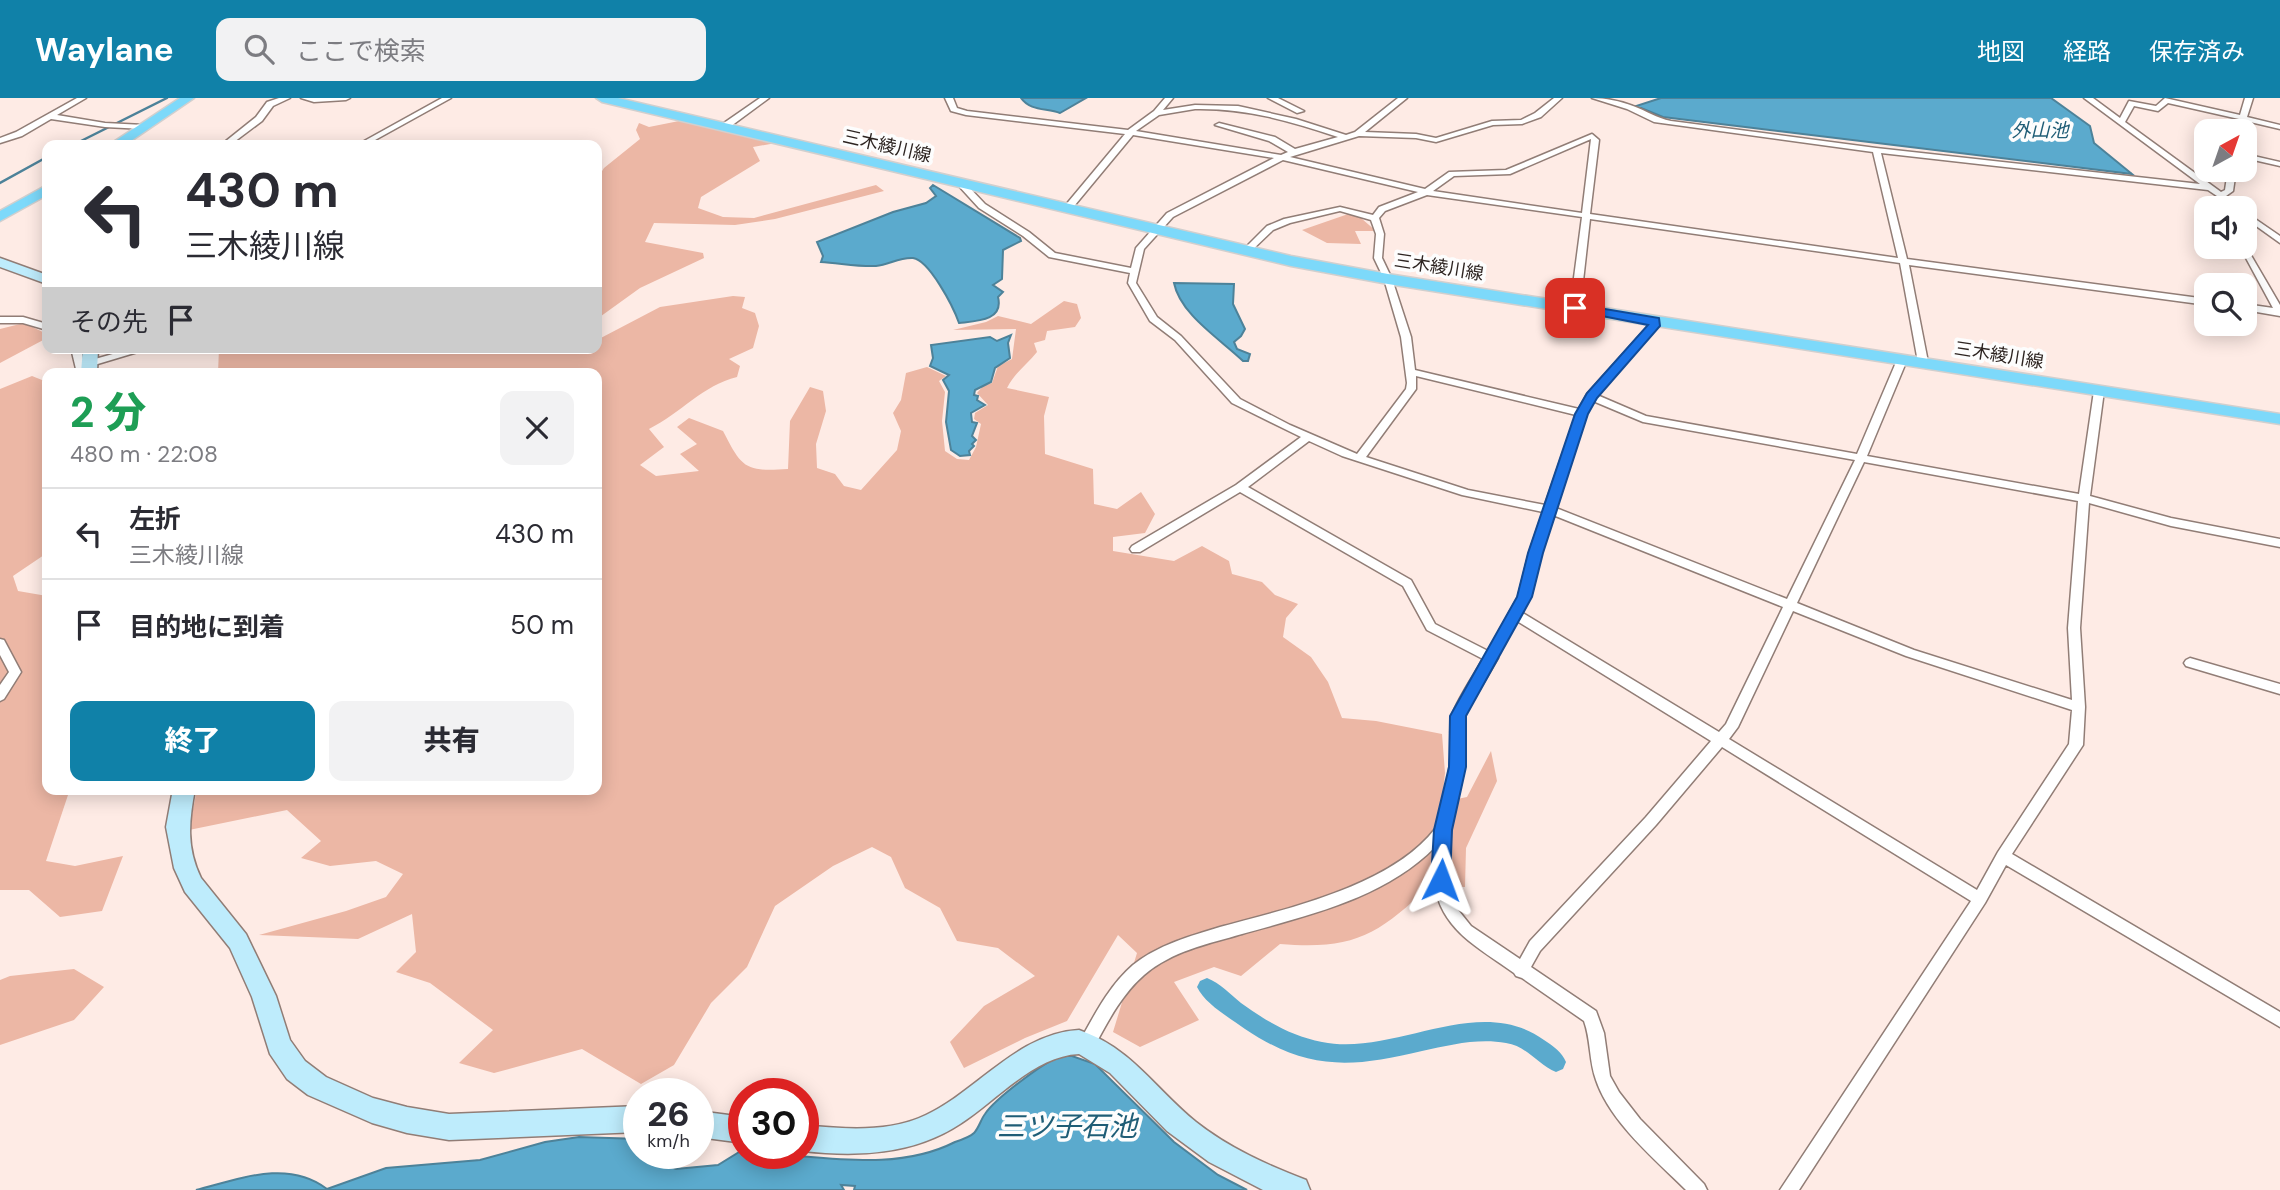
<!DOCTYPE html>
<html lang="ja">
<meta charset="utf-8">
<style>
body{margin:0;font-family:"DM Sans","Noto Sans JP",sans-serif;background:#f2f2f3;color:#2b2b33;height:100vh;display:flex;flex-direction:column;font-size:26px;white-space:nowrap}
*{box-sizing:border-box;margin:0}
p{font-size:23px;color:#7c7c81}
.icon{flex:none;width:38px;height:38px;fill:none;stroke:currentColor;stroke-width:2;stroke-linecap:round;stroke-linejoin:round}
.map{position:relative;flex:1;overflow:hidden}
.side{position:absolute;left:42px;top:270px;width:560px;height:427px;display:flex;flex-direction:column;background:#fff;border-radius:14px;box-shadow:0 4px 18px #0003}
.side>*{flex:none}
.hud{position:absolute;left:42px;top:42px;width:560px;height:214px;border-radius:14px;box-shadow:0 4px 18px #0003;background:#fff;color:#2b2b33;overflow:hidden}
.needle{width:46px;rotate:40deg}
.tools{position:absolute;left:2194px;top:21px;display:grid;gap:14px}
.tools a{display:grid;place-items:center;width:63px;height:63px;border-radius:14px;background:#fff;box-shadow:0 4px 18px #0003;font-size:35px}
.speed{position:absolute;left:623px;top:980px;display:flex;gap:14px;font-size:35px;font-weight:700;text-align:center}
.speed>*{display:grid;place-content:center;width:91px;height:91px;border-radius:50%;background:#fff;box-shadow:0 4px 18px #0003;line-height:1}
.speed small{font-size:18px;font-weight:400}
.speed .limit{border:10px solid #d22;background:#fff;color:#111}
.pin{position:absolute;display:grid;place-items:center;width:60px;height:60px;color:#fff;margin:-30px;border-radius:14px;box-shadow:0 4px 10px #0006}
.me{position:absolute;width:77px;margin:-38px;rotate:3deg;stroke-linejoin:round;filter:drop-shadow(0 0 5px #0008)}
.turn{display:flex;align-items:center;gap:24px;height:147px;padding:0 28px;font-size:32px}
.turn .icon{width:91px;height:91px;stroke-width:2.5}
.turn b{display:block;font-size:49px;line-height:60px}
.then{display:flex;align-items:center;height:66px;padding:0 28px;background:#0003;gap:14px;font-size:26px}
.round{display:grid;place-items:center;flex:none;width:74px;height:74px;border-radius:14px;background:#f2f2f3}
.overview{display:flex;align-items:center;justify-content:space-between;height:119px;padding:0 28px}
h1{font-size:42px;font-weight:800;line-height:52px;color:#1e9e55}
.cta{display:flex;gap:14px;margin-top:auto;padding:14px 28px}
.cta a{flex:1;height:80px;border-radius:14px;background:#1081a8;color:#fff;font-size:28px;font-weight:800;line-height:80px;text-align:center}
.cta a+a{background:#f2f2f3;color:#2b2b33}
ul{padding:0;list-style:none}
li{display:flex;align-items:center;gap:21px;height:91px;padding:0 28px;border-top:2px solid #e1e1e2}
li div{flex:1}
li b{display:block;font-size:26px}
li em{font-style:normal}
header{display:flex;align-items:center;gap:42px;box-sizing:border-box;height:98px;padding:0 35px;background:#1081a8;color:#fff}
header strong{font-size:33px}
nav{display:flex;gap:38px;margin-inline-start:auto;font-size:24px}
.search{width:490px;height:63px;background:#f2f2f3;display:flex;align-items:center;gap:18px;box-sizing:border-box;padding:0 24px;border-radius:14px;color:#7c7c81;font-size:26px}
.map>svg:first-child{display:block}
</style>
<header>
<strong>Waylane</strong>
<div class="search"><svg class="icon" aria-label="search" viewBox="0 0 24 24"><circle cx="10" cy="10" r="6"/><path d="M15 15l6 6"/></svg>ここで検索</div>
<nav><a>地図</a><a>経路</a><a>保存済み</a></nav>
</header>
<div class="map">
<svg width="2280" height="1092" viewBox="0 0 2280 1092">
<rect width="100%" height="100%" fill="#feebe5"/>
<path fill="#ecb7a5" d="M679 23 776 45 753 49 760 63 701 99 698 110 723 119 754 120 876 87 884 93 775 121 735 127 654 125 645 144 703 155 704 160 640 190 597 221V81L604 70 640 41 636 32 639 25 649 29Z
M1354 114 1376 133H1355L1361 146 1327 145 1302 132Z
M733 198 745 199 742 210 755 215 759 228 753 250 729 261 740 268 737 279C703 287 681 315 649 331L664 349 640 367 656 378 699 373 680 356 697 346 677 329 689 320 723 333C742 370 745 374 788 371L790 323 810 289 823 293 826 313 816 346 817 370 835 376 844 388 861 392 897 352 901 333 893 315 901 302 906 275 927 269 946 278 939 283 945 294 942 323 945 353 957 361 969 362 976 349 981 326 974 321 975 315 988 307 977 295 983 288 992 285 998 268 1012 261 1016 231 953 232 986 224 998 218 1031 226 1064 203 1077 206 1081 220 1075 229 1047 233 1045 242 1034 245 1037 254C1027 267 1015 274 1007 290L1049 299 1044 318 1045 356 1093 371 1094 406 1117 411 1141 394 1155 416 1145 435 1113 439V453L1174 463 1202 448 1229 463 1232 476 1262 484 1275 497 1298 506 1286 520 1283 539 1311 559 1328 584 1342 620 1376 623 1442 636 1445 675 1442 704 1467 699 1491 653 1497 683 1466 750 1465 789 1429 788C1378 838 1352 852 1280 846L1241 878 1214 869 1174 884 1199 922 1140 949 1113 934 1137 855 1118 837 1067 923 1025 940 964 970 950 944 984 908 1035 878 998 850 957 843 940 810 905 790 891 759 872 749 833 768 775 808 747 869 711 905 674 967 641 986 582 951 494 975 459 965 493 932 430 885 396 874 416 854 412 816 358 841 259 837 346 813 386 799 403 776 376 763 330 768 301 760 321 743 287 712 189 732 197 691H597V275H218L219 250H597V242L660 209Z
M24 225 47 236V240L0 265V231Z
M32 278 47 284V455L13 478 18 493 47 498V691H70L46 763 75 768 123 758 102 813 60 819 29 792H0V291Z
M74 871 104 889 74 922 0 947V882L10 878Z"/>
<path fill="#5baacd" stroke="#4d8299" stroke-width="2" d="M1021 0H1086L1060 15C1046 10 1030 13 1021 0Z
M1661 0H2051L2090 28 2094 45 2132 76 1663 19 1636 8Z
M933 87 1020 140 1021 143 1003 152 1002 181 993 187 1003 194 998 199C1004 223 976 223 959 225 953 208 929 162 913 160 899 159 889 167 876 168 859 169 839 165 821 164L823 158 817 144 893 114 926 105 936 98 930 90Z
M1174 185 1234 186 1233 206 1245 231 1241 238 1234 244 1237 251 1250 256 1248 263H1243C1220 241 1180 216 1174 185Z
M1011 237 1008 245 1010 260 995 270 991 284 975 292 974 297 978 298 977 302 985 307 971 315 972 324 977 325 972 338 976 342 972 346 974 348 969 353 970 357 960 358 951 352 946 324 949 293 943 282 949 277 930 268 933 260 931 247 990 239 997 243Z
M1061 958H1072L1095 966 1174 1044 1218 1077 1247 1092H854L855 1088 841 1087 844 1092H196C239 1081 288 1061 327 1091L386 1070 480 1062 545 1044 579 1039 639 1041V1055H652L661 1066 676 1071 718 1067 744 1051V1055C813 1055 890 1077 955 1044 961 1042 970 1039 974 1035 979 1030 981 1021 985 1016 995 1001 1045 963 1061 958Z"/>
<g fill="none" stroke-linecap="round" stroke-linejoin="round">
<path stroke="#4d8299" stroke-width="2.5" d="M73 47 167 0
M0 85 47 59"/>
<path fill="#5baacd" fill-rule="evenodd" d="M1207 880C1220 885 1230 896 1241 905 1266 923 1291 938 1322 944 1395 959 1477 894 1544 942 1553 948 1562 954 1566 964L1563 971 1556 974C1538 967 1527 948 1506 945 1478 940 1450 947 1422 953 1351 970 1308 973 1245 931 1230 920 1205 906 1197 889L1200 883Z"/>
<defs>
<path id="street" d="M77 0H86L57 17 105 25 144 27 148 29 144 31 105 29 51 21 22 38 0 45V40L16 34Z
M279 0H290L273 8 262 23 230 47H221L256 19 267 4Z
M301 0H350L346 2 314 4Z
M442 0H451L366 47H357Z
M760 0H769L727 31H721V27Z
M945 0H953L957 10 967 13 1128 32 1154 13 1165 0H1173L1163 12 1195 7 1238 8 1296 21 1346 37 1355 34 1398 0H1407L1365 34 1416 36 1436 40 1492 23 1521 22 1535 15 1554 0H1562L1541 19 1522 26 1493 27 1436 44 1416 40 1359 38 1290 59 1425 91 1449 74 1506 72 1592 36 1599 42 1590 116 1898 160 1873 54 1654 24 1627 11 1592 0C1606 0 1620 3 1633 8 1647 13 1656 20 1671 23L1876 50 2200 86 2084 0H2093L2120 20 2129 3 2156 8 2165 0 2240 17 2245 0H2253L2247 19 2280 27V31L2246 23 2243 33H2235L2239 21 2168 5 2158 13 2134 8 2125 24 2221 94 2225 92 2228 72H2236L2233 93 2226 98 2242 110H2233L2223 103 2227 110H2219L2215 103 2217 98 2208 92 1881 55 1907 161 2207 201V207L1909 167 1928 264 1923 267 1918 264 1900 165 1590 121 1580 210 1575 213 1570 210 1582 119 1427 97 1385 113 1379 120 1384 136 1382 160 1392 181 1411 239 1415 272 1579 311 1587 296 1649 227 1651 221 1654 220 1659 223 1657 229 1597 297 1646 318 1857 356 1897 262 1902 259 1907 262 1867 358 2079 396 2094 293 2099 290 2104 293 2090 398 2171 420 2280 441V449L2171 428 2089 405 2080 530 2085 609 2083 647 2012 756 2280 914V929L2006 767 1985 805 1799 1092H1780L1971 803 1722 649 1656 727 1540 853 1531 869 1596 913 1604 935 1610 978 1619 994 1640 1021 1704 1086 1707 1092H1686C1655 1061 1610 1024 1596 982 1589 963 1591 942 1584 923L1522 880 1516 878 1514 875C1478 849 1439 831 1434 782 1433 771 1435 760 1435 749 1385 800 1309 817 1242 836 1208 846 1172 853 1144 877 1121 897 1107 925 1093 951L1087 954 1081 951 1079 946 1081 941C1096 914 1110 887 1133 867 1158 847 1190 838 1220 829 1286 811 1391 788 1435 731 1443 721 1450 668 1451 654 1451 643 1449 627 1452 617 1458 600 1474 577 1483 561L1427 532 1403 488 1240 394 1140 454H1132L1130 451 1132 448 1236 387 1301 339 1232 305 1175 242 1150 223 1128 185 1130 175 1049 159 1023 138 979 110 957 86 964 84 985 106 1029 134 1055 155 1131 170 1136 150 1167 115 1274 60 1133 37 1070 113H1067L1063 111 1064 109 1125 36 966 17 951 13ZM1195 11C1245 10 1291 23 1338 39L1295 51 1275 39 1219 25 1215 27 1269 43 1288 54 1281 57 1136 33 1159 17ZM1591 41 1582 115 1433 93 1454 78 1510 76ZM1283 62 1418 94 1379 109 1373 117 1340 109 1284 121 1267 128 1241 154 1248 156 1273 132 1290 125 1340 113 1371 122 1376 136 1374 160 1384 181 1401 239 1407 285 1406 291 1357 356 1290 327 1240 301 1181 238 1157 219 1136 185 1144 151 1173 119ZM1416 278 1576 317 1545 407 1468 392 1366 359 1416 291ZM1593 303 1643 324 1855 362 1787 501 1556 410 1587 315ZM1309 343 1342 358 1462 397 1543 414 1529 455 1518 499 1488 553 1435 526 1411 482 1248 389ZM1864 364 2078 403 2068 530 2072 602 1914 552 1797 505ZM1553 417 1783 509 1726 626 1719 634 1521 514 1530 499 1541 455ZM1793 513 1906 558 2072 612 2069 646 1998 754 1977 792 1729 641 1738 629ZM1517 523 1711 643 1646 719 1530 843 1520 861 1471 828 1455 808 1448 782 1450 732 1464 669V618L1498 560 1497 558Z
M1268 0H1278L1304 13 1297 15Z
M2245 56 2280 64V68L2245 60Z
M2245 114 2280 138V145L2245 120Z
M2245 147 2280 207V218L2245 212V206L2273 210 2240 149H2245Z
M0 219H23L47 226V232L23 225H0Z
M71 250H81L84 267 92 269V273L76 271Z
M134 250H151L91 268 86 265 88 263Z
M0 541 4 542 21 574 4 601 0 603V587L9 574 0 557Z
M2190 560 2280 586V596L2186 568 2184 565 2186 562Z"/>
<path id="secondary" d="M0 160 47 177V186L0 169Z
M83 250H98L97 275H81Z
M173 691H195C189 723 186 749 201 780L246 836 276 898 290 942 305 963 326 979 373 1000 407 1009 449 1016 639 1008V1034L449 1042 407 1035 372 1025 308 997 287 981 270 956 252 899 230 850 185 794 174 770 166 729Z
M1079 932C1132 950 1155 991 1196 1024 1229 1050 1267 1067 1306 1082L1310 1092H1263L1209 1064 1167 1033 1110 975 1079 956C1034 958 996 1003 960 1026 913 1057 857 1059 803 1053V1027C842 1031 889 1035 926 1017 977 993 1018 935 1079 932Z
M698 1013 744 1019V1045L698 1039Z"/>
<path id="primary" d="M180 0H194L125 47H109Z
M596 0H618L1291 158 1388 176 2280 316V326L1388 186 1291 168 602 4Z
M47 87V97L0 123V113Z"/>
</defs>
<use href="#street" stroke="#917d76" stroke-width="3"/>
<use href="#secondary" stroke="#917d76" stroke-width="3"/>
<use href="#primary" stroke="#d1cfce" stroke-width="3"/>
<use href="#street" fill="#fff" fill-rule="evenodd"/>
<use href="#secondary" fill="#beecfc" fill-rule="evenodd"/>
<use href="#primary" fill="#7dd9fa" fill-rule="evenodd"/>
</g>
<path fill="#1a73e8" stroke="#114b97" stroke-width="2" d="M1575 206 1659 220 1660 228 1597 300 1588 316 1543 455 1532 499 1466 618V669L1452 732 1450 782 1447 788 1441 790 1434 788 1431 782 1434 732 1449 669 1450 618 1517 499 1528 455 1575 316 1587 295 1648 227 1571 212V207Z"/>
<g text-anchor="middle" stroke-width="7" stroke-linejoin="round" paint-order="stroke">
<g font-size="18" fill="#2d2421" stroke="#fdfdfd">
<text transform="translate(887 48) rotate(13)" y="6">三木綾川線</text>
<text transform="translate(1439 169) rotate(9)" y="6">三木綾川線</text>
<text transform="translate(1999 257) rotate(9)" y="6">三木綾川線</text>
</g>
<g font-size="19" font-style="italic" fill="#1f5d76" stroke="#fdfdfd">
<text x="2040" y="39">外山池</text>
</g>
<g font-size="28" font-style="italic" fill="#1f5d76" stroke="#fdfdfd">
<text x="1067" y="1038">三ツ子石池</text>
</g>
</g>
</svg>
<div class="tools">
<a><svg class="needle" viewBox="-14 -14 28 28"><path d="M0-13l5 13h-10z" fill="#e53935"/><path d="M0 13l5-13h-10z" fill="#7c7c81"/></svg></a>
<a><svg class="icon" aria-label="sound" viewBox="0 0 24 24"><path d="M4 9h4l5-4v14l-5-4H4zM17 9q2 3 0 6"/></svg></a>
<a><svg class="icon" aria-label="search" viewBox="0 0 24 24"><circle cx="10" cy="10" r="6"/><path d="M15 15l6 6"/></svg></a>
</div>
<div class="speed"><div>26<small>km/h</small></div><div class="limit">30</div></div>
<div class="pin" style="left:1575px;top:210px;background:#d93025"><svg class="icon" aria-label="arrive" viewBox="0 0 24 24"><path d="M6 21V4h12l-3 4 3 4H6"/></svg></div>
<svg class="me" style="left:1441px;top:782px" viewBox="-20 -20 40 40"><path d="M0-17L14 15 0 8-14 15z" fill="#1a73e8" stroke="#fff" stroke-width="4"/></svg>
<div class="hud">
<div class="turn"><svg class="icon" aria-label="left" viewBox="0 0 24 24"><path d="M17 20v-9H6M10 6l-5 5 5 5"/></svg><div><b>430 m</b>三木綾川線</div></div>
<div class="then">その先<svg class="icon" aria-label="arrive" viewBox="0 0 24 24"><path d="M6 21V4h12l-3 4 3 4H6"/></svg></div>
</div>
<section class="side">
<div class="overview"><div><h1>2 分</h1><p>480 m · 22:08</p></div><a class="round"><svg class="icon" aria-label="close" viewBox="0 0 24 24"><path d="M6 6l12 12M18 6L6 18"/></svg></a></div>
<ul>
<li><svg class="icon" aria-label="left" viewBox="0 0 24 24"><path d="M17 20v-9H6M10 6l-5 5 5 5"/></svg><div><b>左折</b><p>三木綾川線</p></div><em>430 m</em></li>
<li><svg class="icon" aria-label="arrive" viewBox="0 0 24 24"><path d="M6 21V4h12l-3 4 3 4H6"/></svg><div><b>目的地に到着</b></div><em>50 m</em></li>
</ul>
<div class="cta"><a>終了</a><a>共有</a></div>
</section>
</div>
